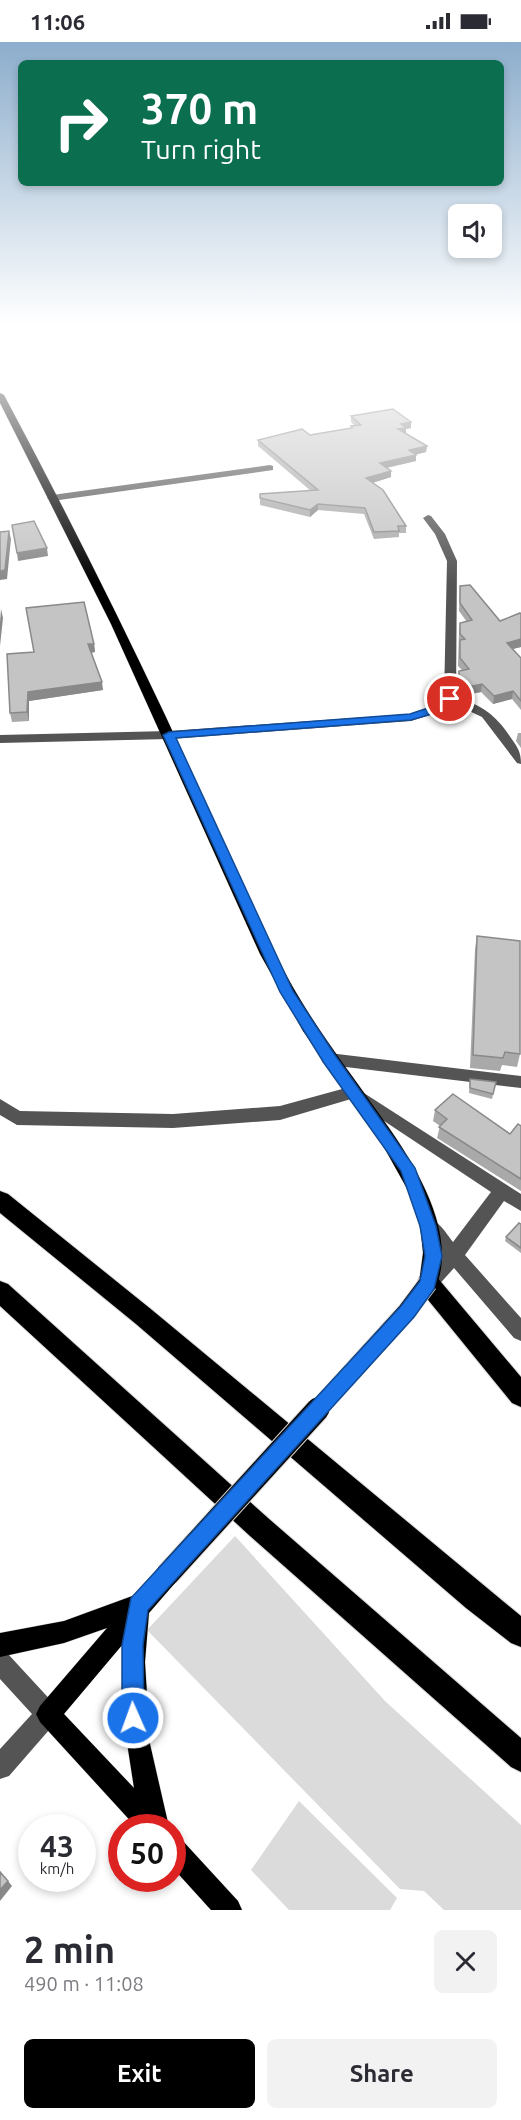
<!DOCTYPE html>
<meta charset="utf-8">
<style>
body{margin:0;font-family:Ubuntu,sans-serif;background:#f2f2f3;color:#2b2b33;height:100vh;display:flex;flex-direction:column;font-size:22px;white-space:nowrap}
*{box-sizing:border-box;margin:0}
p{font-size:20px;color:#7c7c81}
.icon{flex:none;width:33px;height:33px;fill:none;stroke:currentColor;stroke-width:2;stroke-linecap:round;stroke-linejoin:round}
.map{position:relative;height:1868px;overflow:hidden}
.sheet{display:flex;flex-direction:column;background:#fff;flex:1}
.sheet>*{flex:none}
.banner{position:absolute;left:18px;top:18px;width:486px;height:126px;border-radius:9px;box-shadow:0 3px 9px #0003;background:#0b6e4f;color:#fff;overflow:hidden}
.controls{position:absolute;left:448px;top:162px;display:grid;gap:12px}
.controls a{display:grid;place-items:center;width:54px;height:54px;border-radius:9px;background:#fff;box-shadow:0 3px 9px #0003;font-size:30px}
.speed{position:absolute;left:18px;top:1772px;display:flex;gap:12px;font-size:30px;font-weight:700;text-align:center}
.speed>*{display:grid;place-content:center;width:78px;height:78px;border-radius:50%;background:#fff;box-shadow:0 3px 9px #0003;line-height:1}
.speed small{font-size:15px;font-weight:400}
.speed .limit{border:9px solid #d22;background:#fff;color:#111}
.pin{position:absolute;display:grid;place-items:center;width:51px;height:51px;color:#fff;margin:-26px;border:3px solid #fff;border-radius:50%;box-shadow:0 2px 6px #0007}
.me{position:absolute;width:66px;margin:-33px;rotate:358deg;stroke-linejoin:round;filter:drop-shadow(0 0 4px #0008)}
.turn{display:flex;align-items:center;gap:21px;height:126px;padding:0 24px;font-size:27px}
.turn .icon{width:78px;height:78px;stroke-width:2.5}
.turn b{display:block;font-size:42px;line-height:51px}
.round{display:grid;place-items:center;flex:none;width:63px;height:63px;border-radius:9px;background:#f2f2f3}
.summary{display:flex;align-items:center;justify-content:space-between;height:102px;padding:0 24px}
h1{font-size:36px;font-weight:600;line-height:45px}
.action{display:flex;gap:12px;margin-top:auto;padding:12px 24px}
.action a{flex:1;height:69px;border-radius:9px;background:#000;color:#fff;font-size:24px;font-weight:600;line-height:69px;text-align:center}
.action a+a{background:#f2f2f3;color:#2b2b33}
.status{display:flex;justify-content:space-between;align-items:center;height:42px;padding:0 30px;background:#fff;direction:ltr}
.status svg{height:16px;fill:currentColor}
.map>svg:first-child{display:block}
</style>
<div class="status"><b>11:06</b><svg viewBox="0 0 49 12"><path d="M0 12V9h3v3zM5 12V6h3v6zM10 12V3h3v9zM15 12V0h3v12zM26 1h20v11H26zM47 4h2v5h-2z"/></svg></div>
<div class="map">
<svg width="521" height="1868" viewBox="0 0 521 1868">
<rect width="100%" height="100%" fill="#fff"/>
<path fill="#dbdbdb" d="M235 1494 385 1659 521 1783V1868H444L424 1849 400 1847 147 1588Z
M299 1759 397 1856 390 1868H289L251 1828Z"/>
<g fill="none" stroke-linecap="round" stroke-linejoin="round">
<defs>
<path id="major" d="M0 351 4 353C60 458 114 565 165 673 208 764 244 859 294 947 320 992 352 1033 382 1076 413 1119 460 1192 435 1247L428 1249 421 1247 419 1241 423 1211 420 1182 410 1152 381 1100 303 989 260 912 111 582 0 361Z
M167 1522 175 1525 178 1533 175 1541 149 1571 145 1620 150 1702 169 1785H136L40 1680 36 1672 40 1664 107 1586 64 1601 0 1615V1591L64 1579 135 1553 159 1525ZM123 1602V1675L134 1746 64 1672Z
M172 1793 181 1797 238 1859 242 1868H211L172 1825Z"/>
<path id="highway" d="M0 1149 8 1152 152 1268 521 1574V1605L511 1601 466 1566 136 1282 0 1171Z
M428 1231 436 1234 521 1335V1365L512 1361 420 1248 417 1241 420 1234Z
M0 1239 8 1242 268 1476 521 1696V1730L511 1725 250 1494 0 1264Z"/>
</defs>
<use href="#major" stroke="#dbdbdb" stroke-width="1"/>
<use href="#highway" stroke="#dbdbdb" stroke-width="2"/>
<path fill="#545454" fill-rule="evenodd" d="M270 423 273 424V428L52 459 47 456 52 453Z
M428 473 431 474 445 492 457 519 456 655C482 663 496 673 511 696 518 706 521 710 521 722L517 721 482 675 452 661 442 669 411 679 169 697 0 701V693L169 689 410 672 434 665 444 656 447 519 435 492 423 476Z
M329 1011 521 1034V1046L329 1023 323 1021 321 1017 323 1013Z
M353 1044 521 1152V1169L504 1159 465 1213 521 1276V1299L514 1296 454 1226 435 1247 428 1249 421 1247 419 1241 442 1213 419 1184 422 1178C436 1173 445 1190 453 1200L491 1150 351 1057 280 1078 173 1086 17 1083 0 1073V1057L20 1069 173 1072 280 1064Z
M0 1608 8 1612 56 1664 60 1672 56 1680 9 1734 0 1737V1707L32 1672 0 1637Z"/>
<use href="#major" fill="#000" fill-rule="evenodd"/>
<use href="#highway" fill="#000" fill-rule="evenodd"/>
<defs>
<path id="major-bridge-far1" d="M317 1368 407 1269 428 1241"/>
<path id="major-bridge" d="M167 1533 318 1367"/>
</defs>
<use href="#major-bridge-far1" stroke="#dbdbdb" stroke-width="20" stroke-linecap="butt"/>
<use href="#major-bridge" stroke="#dbdbdb" stroke-width="25" stroke-linecap="butt"/>
<use href="#major-bridge-far1" stroke="#000" stroke-width="18"/>
<use href="#major-bridge" stroke="#000" stroke-width="23"/>
</g>
<path fill="#a9a9a9" d="M351 374 411 380V386L406 387V392L427 404 426 410 415 413 416 419 387 426 391 429V435L372 441 406 484V491H399V495L374 497 364 472 318 468 310 475 260 463V452L311 449 258 404V398L310 393 351 386V384H355L351 380Z
M460 544 521 605 512 607 521 616V668L512 657 493 662 481 650 461 654 458 651 459 629H463L458 624 459 589 460 581 467 580 459 569Z
M94 602 95 610 91 611 103 648 29 659V679L12 680 10 671 34 610Z
M518 691H521V706L516 699Z
M477 894 520 1012 517 1025 502 1023 500 1029 470 1026 475 907Z
M470 1037 496 1040 492 1057 469 1051Z
M435 1068 510 1092 521 1084V1149L437 1096 440 1084 433 1079Z
M521 1182V1211L505 1199 506 1195Z"/>
<path fill="#898989" d="M411 380V386L406 387V392L398 387 401 382Z
M427 404 426 410 409 414V408Z
M416 413V419L380 427V421Z
M391 429V435L366 443V436Z
M318 462V468L310 475V468Z
M9 489 11 497 7 537 0 538V529Z
M47 506 48 514 18 519 17 511Z
M1 567 3 576 0 604V580Z
M521 597V605L505 609 507 601Z
M88 602H94L95 610 89 611Z
M102 640 103 648 29 659V679L27 670 28 650Z
M482 642 481 650 461 654 462 646Z
M513 649 512 657 493 662 494 654Z
M0 1829 12 1844 0 1859Z"/>
<path fill="#c4c4c4" stroke="#898989" stroke-width="1.5" d="M393 367 411 380 401 382 406 386 398 387 427 404 409 408 416 413 380 421 391 429 366 436 383 448 406 484H398L399 489 374 490 365 466 318 462 310 468 260 456V452L318 448 258 398 302 387 310 393 352 386 351 384 361 383 351 374Z
M34 479 47 506 17 511 12 483Z
M9 489 5 528 0 529V490Z
M470 543 500 579 520 571 521 572V597L507 601 521 616V659L513 649 494 654 482 642 462 646 459 643V629L469 627 460 616V598L465 597 460 592V581L472 578 460 561V544Z
M84 560 94 602H88L102 640 28 650 27 670 10 671 7 612 34 610 26 566Z
M477 894 520 899V1012L505 1010 503 1016 473 1013Z
M470 1037 496 1040 493 1052 470 1046Z
M453 1052 510 1092 518 1082 521 1084V1137L439 1085 447 1077 435 1068Z
M519 1181 521 1182V1206L506 1195Z
M0 1830 8 1839 0 1848Z"/>
<linearGradient id="sky" x2="0" y2="1"><stop stop-color="#8cadcc"/><stop offset="0.52" stop-color="#fff"/><stop offset="1" stop-color="#fff" stop-opacity="0"/></linearGradient>
<rect width="521" height="542" fill="url(#sky)"/>
<path fill="#1a73e8" stroke="#114b97" stroke-width="1.5" d="M450 654 455 657 442 669 411 678 176 696 293 949 335 1013 415 1126 436 1184 442 1214 434 1247 414 1275 148 1568 143 1603 144 1676 140 1683 133 1687 125 1683 122 1676V1603L131 1556 401 1264 420 1239 425 1214 420 1184 401 1129 324 1021 280 950 163 693 169 690 410 672 434 664Z"/>
</svg>
<div class="controls">
<a><svg class="icon" aria-label="sound" viewBox="0 0 24 24"><path d="M4 9h4l5-4v14l-5-4H4zM17 9q2 3 0 6"/></svg></a>
</div>
<div class="speed"><div>43<small>km/h</small></div><div class="limit">50</div></div>
<div class="pin" style="left:450px;top:657px;background:#d93025"><svg class="icon" aria-label="arrive" viewBox="0 0 24 24"><path d="M6 21V4h12l-3 4 3 4H6"/></svg></div>
<svg class="me" style="left:133px;top:1676px" viewBox="-20 -20 40 40"><circle r="17" fill="#1a73e8" stroke="#fff" stroke-width="3"/><path d="M0-11L8 9 0 5-8 9z" fill="#fff"/></svg>
<div class="banner">
<div class="turn"><svg class="icon" aria-label="right" viewBox="0 0 24 24"><path d="M7 20v-9h11M14 6l5 5-5 5"/></svg><div><b>370 m</b>Turn right</div></div>
</div>
</div>
<section class="sheet">
<div class="summary"><div><h1>2 min</h1><p>490 m · 11:08</p></div><a class="round"><svg class="icon" aria-label="close" viewBox="0 0 24 24"><path d="M6 6l12 12M18 6L6 18"/></svg></a></div>
<div class="action"><a>Exit</a><a>Share</a></div>
</section>
